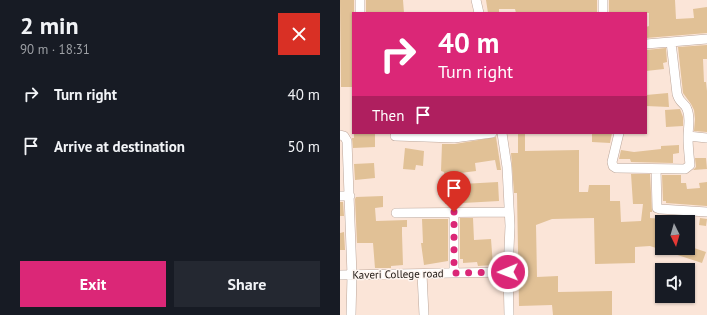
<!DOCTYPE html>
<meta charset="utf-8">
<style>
body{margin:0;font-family:"PT Sans",sans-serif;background:#242831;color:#f1f3f6;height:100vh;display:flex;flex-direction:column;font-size:15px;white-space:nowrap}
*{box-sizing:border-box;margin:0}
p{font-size:13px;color:#9ea1a6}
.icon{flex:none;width:22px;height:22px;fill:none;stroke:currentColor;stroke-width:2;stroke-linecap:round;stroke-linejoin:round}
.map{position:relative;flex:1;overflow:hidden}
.side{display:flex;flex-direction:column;background:#171b24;width:340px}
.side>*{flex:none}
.hud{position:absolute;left:12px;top:12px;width:295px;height:122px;border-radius:0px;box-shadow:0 1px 3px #0004;background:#db2777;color:#fff;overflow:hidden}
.needle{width:26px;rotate:175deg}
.tools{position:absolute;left:315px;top:215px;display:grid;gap:8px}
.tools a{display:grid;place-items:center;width:40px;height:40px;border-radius:0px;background:#171b24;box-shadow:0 1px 3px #0004;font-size:20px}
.pin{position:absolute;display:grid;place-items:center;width:34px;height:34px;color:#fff;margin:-41px -17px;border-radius:50% 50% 50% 0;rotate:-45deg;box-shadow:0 0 4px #0007}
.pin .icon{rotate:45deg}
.me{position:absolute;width:44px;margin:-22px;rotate:269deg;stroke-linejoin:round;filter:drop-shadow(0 0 3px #0008)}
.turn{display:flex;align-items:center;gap:14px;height:84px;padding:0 20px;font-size:18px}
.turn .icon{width:52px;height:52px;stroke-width:2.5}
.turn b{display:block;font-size:28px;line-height:34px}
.then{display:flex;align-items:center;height:38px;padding:0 20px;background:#0003;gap:8px;font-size:15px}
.round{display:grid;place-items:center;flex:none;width:42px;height:42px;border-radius:0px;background:#242831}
.summary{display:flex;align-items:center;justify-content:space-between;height:68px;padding:0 20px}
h1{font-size:24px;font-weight:600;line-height:30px}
.action{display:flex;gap:8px;margin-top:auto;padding:8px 20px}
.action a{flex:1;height:46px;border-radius:0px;background:#db2777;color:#fff;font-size:16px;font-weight:600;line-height:46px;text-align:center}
.action a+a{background:#242831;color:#f1f3f6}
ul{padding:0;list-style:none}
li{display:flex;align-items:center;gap:12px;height:52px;padding:0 20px}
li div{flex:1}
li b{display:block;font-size:15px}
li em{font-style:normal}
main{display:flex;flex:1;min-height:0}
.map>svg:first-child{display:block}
</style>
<main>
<section class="side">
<div class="summary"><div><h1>2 min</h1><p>90 m · 18:31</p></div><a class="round" style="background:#d93025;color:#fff"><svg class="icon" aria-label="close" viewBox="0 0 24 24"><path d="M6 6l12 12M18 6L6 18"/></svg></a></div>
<ul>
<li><svg class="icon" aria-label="right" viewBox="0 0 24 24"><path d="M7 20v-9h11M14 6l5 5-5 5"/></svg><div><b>Turn right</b></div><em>40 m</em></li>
<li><svg class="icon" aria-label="arrive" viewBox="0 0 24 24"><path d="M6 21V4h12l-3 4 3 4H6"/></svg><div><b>Arrive at destination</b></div><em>50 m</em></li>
</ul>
<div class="action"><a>Exit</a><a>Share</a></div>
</section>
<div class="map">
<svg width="367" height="315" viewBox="0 0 367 315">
<rect width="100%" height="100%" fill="#fbe5d8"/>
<path fill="#e1c196" d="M0 0H14V13H12L13 32V87H1Z
M26 0H63L64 13H26Z
M146 0H257V13H176L175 9H159V13H148Z
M269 0H335L336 19 354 18 353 9 367 7V33L306 38V27L309 26V13H269Z
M367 45V59H363L364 82H366L367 91V132L354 131 355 119 354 110 351 104 343 93 338 47Z
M326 48 327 62 323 63 324 69 306 71V50Z
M328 93 329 107 306 106V95Z
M340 109 343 117V126L326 127 325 110Z
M14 133H35V147L13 148 12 138H14Z
M178 133H185V151L239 150V192H248L249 185H270V201H280L281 222 301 221 303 204H293L291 174H310L312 211V212H310V218L322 219V248H348V246L366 252 362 263 310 246 295 247V263L255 264 254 218 212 219 196 225 197 277 218 276V292L272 291V315H213L212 305 179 306 177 193H174L171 153H178Z
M252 133H272L270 143 252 142Z
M156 137 161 170H157L155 160 135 163 136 171 105 175 104 172 101 171 102 144H115Z
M339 145V153L333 154V163L291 162 290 159H279L281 150 294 152 321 149V146Z
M65 148 84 151 83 166 76 165 75 170 63 169Z
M355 158H366L367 169 353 170 356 167Z
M34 163 35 178 15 180 14 164Z
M322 175H341V183H346L347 189 360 188 359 183 367 182V206L326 203V201H323Z
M158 182 159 201 105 204 104 185Z
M43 196V207L35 208 36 221 67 220V227H62V234L63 265 51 266V268H35L33 243H17L15 199 16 197Z
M0 202H3L4 216H0Z
M120 218H133L134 240 151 239 153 265 138 266 137 262 123 263V259H120Z
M360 218 367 219 366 226 359 225Z
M82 219H108V261L84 265 81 243H83Z
M4 232 5 250H0V233Z"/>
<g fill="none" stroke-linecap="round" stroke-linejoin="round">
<defs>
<path id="minor" d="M20 0V13
M136 0 139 13
M263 0V13
M306 44 367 39
M279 133 272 162 273 166 276 168 345 169 350 165C349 155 348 146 348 137 348 127 351 118 347 109 345 103 340 104 337 94L331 42
M0 135 4 136 7 141 12 275 11 315
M55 136 114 138 152 133
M348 136 367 138
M316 169 317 208 320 209 367 212
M0 196H10
M56 213 169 212
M114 213V273
M168 272 169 315
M82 274 84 315
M0 275 168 272 170 226 167 167 162 133"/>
</defs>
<use href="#minor" stroke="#bca79b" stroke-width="10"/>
<use href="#minor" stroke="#fff" stroke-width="9"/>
</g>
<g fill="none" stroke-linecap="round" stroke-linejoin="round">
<path stroke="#db2777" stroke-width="7" stroke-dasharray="0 12.6" d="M114 212V273L168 272"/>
</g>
<g text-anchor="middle" stroke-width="3" stroke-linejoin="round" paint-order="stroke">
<g font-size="11" fill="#1e1712" stroke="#fef5f0">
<text transform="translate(58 274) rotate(-1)" y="4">Kaveri College road</text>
</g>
</g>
</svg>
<div class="tools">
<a><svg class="needle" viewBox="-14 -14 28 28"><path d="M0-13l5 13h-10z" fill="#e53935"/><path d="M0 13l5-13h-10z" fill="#9ea1a6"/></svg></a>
<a><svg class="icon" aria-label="sound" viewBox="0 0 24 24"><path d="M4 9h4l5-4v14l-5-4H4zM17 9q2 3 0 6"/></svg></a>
</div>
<div class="pin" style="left:114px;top:212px;background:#d93025"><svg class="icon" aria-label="arrive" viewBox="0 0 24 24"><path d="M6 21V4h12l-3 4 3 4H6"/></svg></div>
<svg class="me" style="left:168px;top:272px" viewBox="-20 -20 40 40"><circle r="17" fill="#db2777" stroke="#fff" stroke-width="3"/><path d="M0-11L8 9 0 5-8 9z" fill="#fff"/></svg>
<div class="hud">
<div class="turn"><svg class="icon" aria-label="right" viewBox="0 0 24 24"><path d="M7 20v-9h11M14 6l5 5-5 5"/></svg><div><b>40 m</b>Turn right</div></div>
<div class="then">Then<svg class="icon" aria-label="arrive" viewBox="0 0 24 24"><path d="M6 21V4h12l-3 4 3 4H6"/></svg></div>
</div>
</div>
</main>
